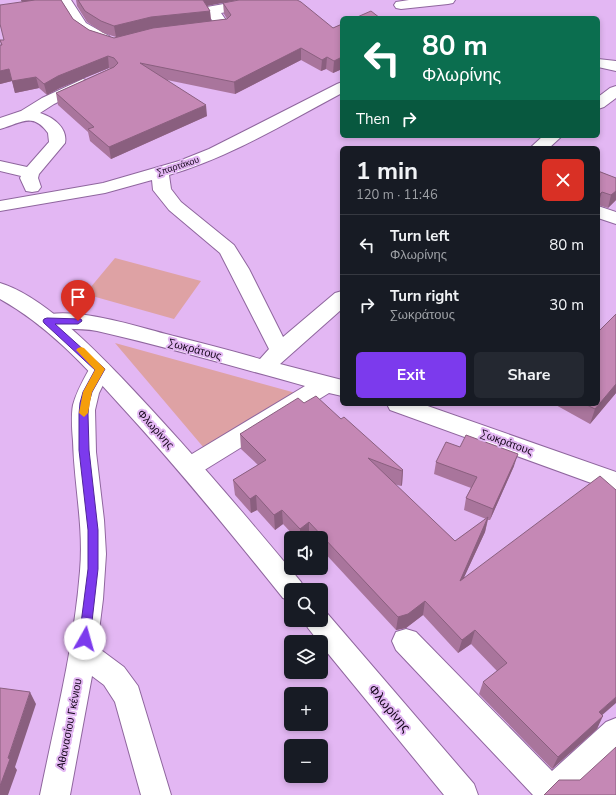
<!DOCTYPE html>
<meta charset="utf-8">
<style>
body{margin:0;font-family:"Nunito Sans",sans-serif;background:#242831;color:#f1f3f6;height:100vh;display:flex;flex-direction:column;font-size:15px;white-space:nowrap}
*{box-sizing:border-box;margin:0}
p{font-size:13px;color:#9ea1a6}
.icon{flex:none;width:22px;height:22px;fill:none;stroke:currentColor;stroke-width:2;stroke-linecap:round;stroke-linejoin:round}
.map{position:relative;flex:1;overflow:hidden}
.drawer{position:absolute;left:340px;top:146px;width:260px;height:260px;display:flex;flex-direction:column;background:#171b24;border-radius:6px;box-shadow:0 2px 6px #0003}
.drawer>*{flex:none}
.hud{position:absolute;left:340px;top:16px;width:260px;height:122px;border-radius:6px;box-shadow:0 2px 6px #0003;background:#0b6e4f;color:#fff;overflow:hidden}
.fabs{position:absolute;left:284px;top:531px;display:grid;gap:8px}
.fabs a{display:grid;place-items:center;width:44px;height:44px;border-radius:6px;background:#171b24;box-shadow:0 2px 6px #0003;font-size:20px}
.pin{position:absolute;display:grid;place-items:center;width:34px;height:34px;color:#fff;margin:-41px -17px;border-radius:50% 50% 50% 0;rotate:-45deg;box-shadow:0 0 4px #0007}
.pin .icon{rotate:45deg}
.me{position:absolute;width:44px;margin:-22px;rotate:7deg;stroke-linejoin:round;filter:drop-shadow(0 0 3px #0008)}
.turn{display:flex;align-items:center;gap:14px;height:84px;padding:0 16px;font-size:18px}
.turn .icon{width:52px;height:52px;stroke-width:2.5}
.turn b{display:block;font-size:28px;line-height:34px}
.then{display:flex;align-items:center;height:38px;padding:0 16px;background:#0003;gap:8px;font-size:15px}
.round{display:grid;place-items:center;flex:none;width:42px;height:42px;border-radius:6px;background:#242831}
.overview{display:flex;align-items:center;justify-content:space-between;height:68px;padding:0 16px}
h1{font-size:24px;font-weight:700;line-height:30px}
.button{display:flex;gap:8px;margin-top:auto;padding:8px 16px}
.button a{flex:1;height:46px;border-radius:6px;background:#7c3aed;color:#fff;font-size:16px;font-weight:700;line-height:46px;text-align:center}
.button a+a{background:#242831;color:#f1f3f6}
ul{padding:0;list-style:none}
li{display:flex;align-items:center;gap:12px;height:60px;padding:0 16px;border-top:1px solid #363941}
li div{flex:1}
li b{display:block;font-size:15px}
li em{font-style:normal}
.map>svg:first-child{display:block}
</style>
<div class="map">
<svg width="616" height="795" viewBox="0 0 616 795">
<rect width="100%" height="100%" fill="#e3b7f3"/>
<path fill="#dea2a4" d="M115 258 201 281 174 319 85 294Z
M115 343 303 395 204 448Z"/>
<g fill="none" stroke-linecap="round" stroke-linejoin="round">
<defs>
<path id="minor" d="M61 0H71L86 23 109 36 111 39 109 42C100 44 80 34 75 27 69 19 64 10 59 2Z
M246 0H277L275 3 270 4 221 13 230 26 228 29 199 32 194 31 192 28 194 25 214 23 205 10 207 7Z
M409 0H455L453 3 448 4 401 9 396 8 394 5 396 2Z
M598 59 616 61V71L598 67Z
M83 79 88 81 91 84 88 87 54 104 40 113C53 117 68 128 65 143L39 174 38 178 41 187 38 191 32 192 26 191 20 178 21 176 0 171V161L27 167 49 142 48 133C32 111 20 124 0 129V118L21 111 42 98Z
M342 82V93C286 123 230 157 169 175L171 189 181 202 234 245 249 269 283 337 335 293 342 291V309L280 364 342 380V396L329 393 198 474 190 476 182 474 178 467 182 460 305 386C236 367 167 347 97 331 78 327 58 331 40 326L37 321 40 316C74 306 132 325 166 334 197 342 229 350 260 359L269 349 220 253 169 210 153 190 152 180 105 193 0 211V201L103 183 179 161 209 149 337 84Z
M616 86V98L604 107 598 109V97L610 88Z
M543 136H562L549 148H530Z
M598 206 616 212V224L598 218Z
M100 361 108 364 111 369 99 393 95 410 96 452 104 520 106 554 103 599 97 647 124 667 138 686 171 795H141L115 702 104 685 92 676 70 795H40C55 721 74 647 80 571 84 527 74 484 73 441 72 429 71 416 73 405 77 390 85 377 92 364Z
M387 404H422L616 472V492L390 410Z
M406 629 416 632 552 771 606 722 616 718V752L570 795H533L396 650 392 641 396 632Z"/>
<path id="major" d="M0 283C41 295 92 347 121 377 184 443 243 512 301 582L305 590H291V601L283 598C230 532 177 467 120 405 84 365 47 325 0 299Z
M321 609 326 612 474 784 478 795H444L321 645V642H319L308 628 304 620H321Z"/>
</defs>
<use href="#minor" stroke="#8f669e" stroke-width="2"/>
<use href="#major" stroke="#8f669e" stroke-width="2"/>
<use href="#minor" fill="#fff" fill-rule="evenodd"/>
<use href="#major" fill="#fff" fill-rule="evenodd"/>
</g>
<path fill="#a9759c" d="M21 0H61L73 19 89 30 114 38 116 37 103 33 87 22 77 6 76 0H238L207 5 210 11 211 21 227 19 224 14 223 3 333 28 342 24V69L333 73 326 69 321 71 301 60 235 94 167 80 207 116 111 159 90 141 88 132 58 105 56 93 111 68H109L60 88 47 95 39 88 15 93 12 81 0 84V45H1L0 40H4L22 2Z
M598 171 616 178V200L608 208 598 205Z
M616 314V393L590 424 554 404H598Z
M304 403 341 419 403 470 402 485 401 486 394 484 455 541 486 519 464 510 466 498 471 488 434 474 436 462 514 466 490 520H488L485 532 464 577 602 715 597 729 552 769 479 694 483 682 497 671 471 644 458 653 423 615 406 628 396 630 321 549V538H311L309 537 308 538H296L283 524 275 530 257 510 251 513 235 495 233 480 258 465 241 449 240 434Z"/>
<path fill="#8a5f7f" d="M21 0H38L22 2Z
M203 0H238L207 6Z
M210 11 211 22 116 37 114 26 151 17Z
M301 48V60L235 94 234 82Z
M108 56 109 68 60 88 47 95 44 84 58 76Z
M327 57 326 69 321 71 322 60Z
M342 57V69L333 73 334 61Z
M9 69 12 81 0 84V71Z
M36 77 39 88 15 93 12 81Z
M206 105 207 116 111 159 109 147Z
M616 191V200L608 208 611 195Z
M602 192 598 205V201L600 194Z
M616 384V393L590 424 595 409Z
M518 454 514 466 490 520 493 509Z
M403 470 402 485 401 486 402 471Z
M256 495 257 510 251 513 250 499Z
M282 510 283 524 275 530 274 515Z
M488 517 485 532 456 595 460 581Z
M309 522V537L308 538H300V529Z
M425 601 423 615 406 628 396 630 398 617Z
M475 630 471 644 458 653 462 640Z
M30 692 36 704 15 767 17 770 8 795H0V786L8 758Z
M616 697V703L592 724 599 712Z
M603 716 597 729 552 769 558 757Z"/>
<path fill="#c588b5" stroke="#8a5f7f" d="M35 0H61L73 19 89 30 114 38 153 28 227 19 231 15 223 3 239 0H297L301 2 333 28 342 24V57L334 61 327 57 322 60 301 48 234 82 140 63 206 105 109 147 88 129 94 127 56 93 114 67 118 63 114 58 108 56 58 76 44 84 36 77 12 81 9 69 0 71V45H2L0 40H4L0 24V5Z
M78 0H203L210 11 151 17 114 26 101 21 85 11Z
M371 11 380 18H355Z
M598 171 616 178V191L611 195 602 192 600 194 598 193Z
M616 314V384L595 409 585 404H598V332Z
M316 396 341 419 344 417 403 470 402 471 368 458 455 541 488 517 460 581 600 476 616 490V697L599 712 603 716 558 757 483 682 507 663 475 630 462 640 425 601 408 614 398 617 309 522 300 529 282 510 274 515 256 495 250 499 233 480 266 460 240 434 298 398 304 403Z
M466 435 518 454 493 509 466 498 477 477 436 462 446 442 460 447Z
M0 688 30 692 8 758 10 759 0 786Z
M616 747V795H544L559 780H580Z"/>
<path fill="#7c3aed" stroke="#51269a" d="M47 318 81 319 82 321 78 324H55L105 369 92 392 89 403 88 414 89 450 98 530V569L90 639 89 642 85 644 81 642 79 639 88 569V530L79 450V414L80 403 83 392 95 370 44 323 43 321 44 319Z"/>
<path fill="#f59e0b" d="M81 347 84 348 105 369 92 392 88 413 84 417 79 413 83 392 95 370 78 352 76 350 78 348Z"/>
<g text-anchor="middle" stroke-width="4" stroke-linejoin="round" paint-order="stroke">
<g font-size="9" fill="#17081d" stroke="#e3b7f3">
<text transform="translate(178 166) rotate(-18)" y="3">Σπαρτάκου</text>
</g>
<g font-size="11" fill="#17081d" stroke="#e3b7f3">
<text transform="translate(195 349) rotate(15)" y="4">Σωκράτους</text>
<text transform="translate(156 429) rotate(48)" y="4">Φλωρίνης</text>
<text transform="translate(507 442) rotate(20)" y="4">Σωκράτους</text>
<text transform="translate(69 724) rotate(-79)" y="4">Αθανασίου Γκένιου</text>
</g>
<g font-size="13" fill="#17081d" stroke="#e3b7f3">
<text transform="translate(390 708) rotate(50)" y="5">Φλωρίνης</text>
</g>
</g>
</svg>
<div class="fabs">
<a><svg class="icon" aria-label="sound" viewBox="0 0 24 24"><path d="M4 9h4l5-4v14l-5-4H4zM17 9q2 3 0 6"/></svg></a>
<a><svg class="icon" aria-label="search" viewBox="0 0 24 24"><circle cx="10" cy="10" r="6"/><path d="M15 15l6 6"/></svg></a>
<a><svg class="icon" aria-label="layers" viewBox="0 0 24 24"><path d="M12 4l9 5-9 5-9-5zM3 14l9 5 9-5"/></svg></a>
<a>+</a>
<a>−</a>
</div>
<div class="pin" style="left:78px;top:321px;background:#d93025"><svg class="icon" aria-label="arrive" viewBox="0 0 24 24"><path d="M6 21V4h12l-3 4 3 4H6"/></svg></div>
<svg class="me" style="left:85px;top:639px" viewBox="-20 -20 40 40"><circle r="19" fill="#fff"/><path d="M0-13L10 11 0 6-10 11z" fill="#7c3aed"/></svg>
<div class="hud">
<div class="turn"><svg class="icon" aria-label="left" viewBox="0 0 24 24"><path d="M17 20v-9H6M10 6l-5 5 5 5"/></svg><div><b>80 m</b>Φλωρίνης</div></div>
<div class="then">Then<svg class="icon" aria-label="right" viewBox="0 0 24 24"><path d="M7 20v-9h11M14 6l5 5-5 5"/></svg></div>
</div>
<section class="drawer">
<div class="overview"><div><h1>1 min</h1><p>120 m · 11:46</p></div><a class="round" style="background:#d93025;color:#fff"><svg class="icon" aria-label="close" viewBox="0 0 24 24"><path d="M6 6l12 12M18 6L6 18"/></svg></a></div>
<ul>
<li><svg class="icon" aria-label="left" viewBox="0 0 24 24"><path d="M17 20v-9H6M10 6l-5 5 5 5"/></svg><div><b>Turn left</b><p>Φλωρίνης</p></div><em>80 m</em></li>
<li><svg class="icon" aria-label="right" viewBox="0 0 24 24"><path d="M7 20v-9h11M14 6l5 5-5 5"/></svg><div><b>Turn right</b><p>Σωκράτους</p></div><em>30 m</em></li>
</ul>
<div class="button"><a>Exit</a><a>Share</a></div>
</section>
</div>
